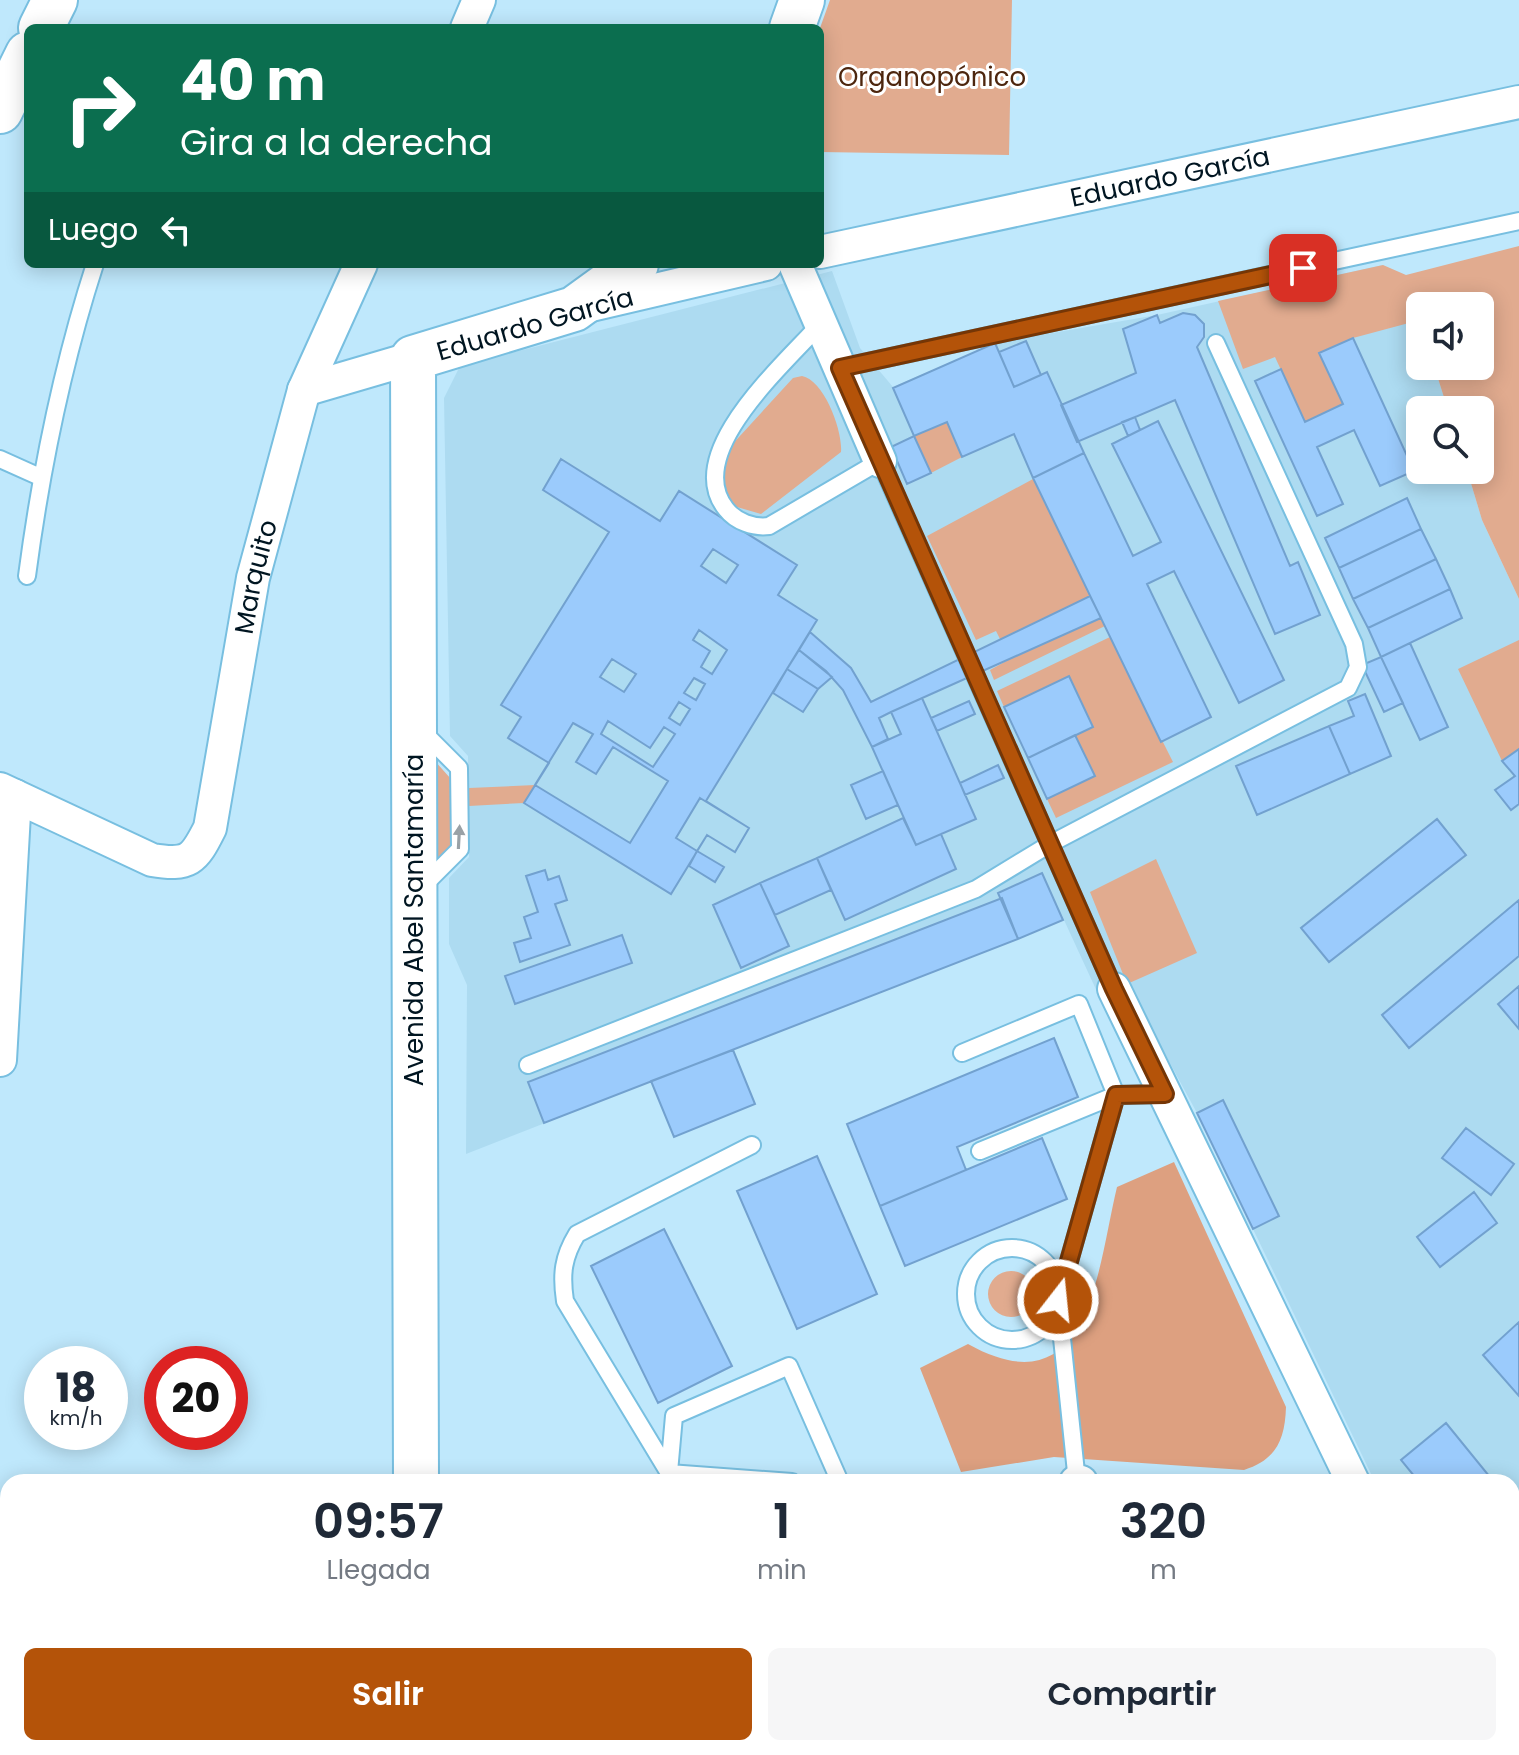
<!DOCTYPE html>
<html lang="es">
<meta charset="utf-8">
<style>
body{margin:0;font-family:Poppins,sans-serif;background:#f6f6f7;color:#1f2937;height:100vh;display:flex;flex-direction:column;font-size:30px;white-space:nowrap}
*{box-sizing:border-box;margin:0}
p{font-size:26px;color:#747a83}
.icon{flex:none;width:44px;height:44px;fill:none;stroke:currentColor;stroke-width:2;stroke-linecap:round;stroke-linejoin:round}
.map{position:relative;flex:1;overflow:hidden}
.side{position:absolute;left:0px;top:1474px;width:1520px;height:282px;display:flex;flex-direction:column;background:#fff;border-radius:24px 24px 0 0;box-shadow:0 4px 20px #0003}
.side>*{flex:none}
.banner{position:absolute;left:24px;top:24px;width:800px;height:244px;border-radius:12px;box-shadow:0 4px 20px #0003;background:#0b6e4f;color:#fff;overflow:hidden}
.tools{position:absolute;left:1406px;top:292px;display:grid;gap:16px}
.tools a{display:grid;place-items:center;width:88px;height:88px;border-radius:12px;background:#fff;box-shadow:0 4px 20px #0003;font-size:40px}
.speed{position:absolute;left:24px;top:1346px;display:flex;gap:16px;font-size:40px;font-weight:700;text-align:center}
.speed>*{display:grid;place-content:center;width:104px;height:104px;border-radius:50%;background:#fff;box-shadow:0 4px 20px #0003;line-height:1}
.speed small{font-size:20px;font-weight:400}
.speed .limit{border:12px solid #d22;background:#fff;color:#111}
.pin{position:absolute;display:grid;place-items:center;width:68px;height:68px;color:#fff;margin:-34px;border-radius:16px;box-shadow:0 4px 12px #0006}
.me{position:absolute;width:88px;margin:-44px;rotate:16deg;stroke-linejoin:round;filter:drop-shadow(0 0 6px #0008)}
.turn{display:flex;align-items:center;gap:28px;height:168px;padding:0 24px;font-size:36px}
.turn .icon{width:104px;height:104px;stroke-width:2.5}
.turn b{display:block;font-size:56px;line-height:68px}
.then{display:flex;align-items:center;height:76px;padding:0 24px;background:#0003;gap:16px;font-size:30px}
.eta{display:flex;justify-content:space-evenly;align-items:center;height:136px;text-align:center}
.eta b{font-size:48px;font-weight:600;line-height:56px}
.cta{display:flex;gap:16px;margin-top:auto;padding:16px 24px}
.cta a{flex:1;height:92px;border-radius:12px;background:#b45309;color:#fff;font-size:32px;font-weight:600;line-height:92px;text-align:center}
.cta a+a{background:#f6f6f7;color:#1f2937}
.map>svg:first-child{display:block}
</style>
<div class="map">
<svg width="1519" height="1755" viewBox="0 0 1519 1755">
<rect width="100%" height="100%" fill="#bfe8fc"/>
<path fill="#addbf1" d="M1383 265 1420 320V366H1434L1448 410H1420V470H1467L1482 520 1519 599V1755H1506L1503 1748H1512V1482H1375L1197 1113 1127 984 1099 996 1064 920 466 1154 467 985 449 944V878L469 857 468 756 450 736 444 398 460 366 832 271 860 348 893 387 995 343 1157 315Z"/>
<path fill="#e1ab8f" d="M830 0H1012L1009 155 820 152V28Z
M1519 246V599L1482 520 1467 470H1480V410H1448L1434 366H1480V306H1420V320L1353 338 1320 353 1343 404 1305 422 1275 357 1243 369 1218 301 1383 265 1406 275Z
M802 376C824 380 843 431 841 452L761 514 737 507 725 494 723 473 728 449 793 378Z
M947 422 962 457 931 473 914 436Z
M1033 479 1105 626 994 680 990 670 1010 659 996 631 976 640 927 536Z
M1110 637 1173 762 1056 818 1047 799 1094 775 1075 735 1093 726 1069 676 1004 707 997 691Z
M1519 640V749L1502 761 1458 669Z
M434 760 451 779 452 846 433 864Z
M535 785 524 803 469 806V788Z
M1156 859 1197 953 1127 984 1090 892Z
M988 1294a23 23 0 1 1 46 0a23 23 0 1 1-46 0Z
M722 1748H1114L1117 1755H718Z"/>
<path fill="#dda080" d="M1174 1162 1286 1407C1285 1440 1276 1460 1244 1470L1054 1457 961 1472 920 1368 968 1344C1090 1412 1097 1270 1117 1187Z
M133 1748H228L233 1755H133Z"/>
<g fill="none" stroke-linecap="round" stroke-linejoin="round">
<path stroke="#6cb79c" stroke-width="10" d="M0 1534 8 1539
M163 1748 165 1755"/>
</g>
<path fill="#9bcbfc" stroke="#72a1cf" stroke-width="2" fill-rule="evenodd" d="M1183 313 1195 315 1204 324V337L1197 347 1290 566 1298 562 1320 615 1275 634 1175 400 1077 442 1061 405 1136 373 1123 329 1157 315 1160 323Z
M1353 338 1414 471 1380 486 1354 430 1317 447 1343 504 1317 516 1255 381 1281 369 1305 422 1343 404 1319 353Z
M1026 341 1041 375 1014 387 999 352Z
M995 343 1014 387 1047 372 1084 453 1033 478 1014 434 962 457 947 422 914 436 893 388Z
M1135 417 1140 430 1128 436 1122 422Z
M1158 421 1284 680 1239 703 1174 571 1147 584 1211 717 1161 742 1033 478 1084 453 1133 556 1161 542 1112 444Z
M914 436 931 473 907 484 891 447Z
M561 459 660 521 679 491 797 565 778 595 817 620 706 801 749 828 735 852 707 835 671 894 524 803 549 763 508 738 521 717 501 705 609 532 543 490ZM713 549 738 565 726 583 701 566ZM699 630 727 650 712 674 701 667 710 651 693 640ZM612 659 636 674 624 692 600 677ZM694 678 705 684 696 700 684 693ZM679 702 690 709 680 725 669 718ZM608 721 650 748 664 727 675 734 653 767 601 734Z
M1407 498 1421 529 1339 568 1325 538Z
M1421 529 1436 559 1353 599 1339 568Z
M1436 559 1450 589 1368 628 1353 599Z
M1450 589 1462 618 1381 657 1368 628Z
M1090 596 1101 618 891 712 879 718 888 739 872 747 843 690 826 671 799 650 810 632 851 668 871 702Z
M1410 643 1448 727 1420 740 1381 657Z
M799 650 832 677 818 689 787 669Z
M1381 657 1403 703 1384 712 1362 665Z
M787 669 818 689 803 712 773 693Z
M1069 676 1093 727 1028 758 1004 707Z
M1365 694 1391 756 1350 774 1329 726 1354 716 1348 701Z
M922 698 976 819 916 845 872 747 901 734 891 712Z
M969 701 975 714 937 731 931 718Z
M573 723 593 734 576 762 596 774 613 747 668 781 630 843 535 785Z
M1329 726 1350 774 1257 815 1236 766Z
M1075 735 1095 776 1047 799 1028 758Z
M1519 749V804L1511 810 1495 790 1515 776 1502 761Z
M998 765 1004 778 965 795 960 783Z
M883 771 898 805 866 819 851 785Z
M700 798 749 828 735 852 707 835 697 851 676 838Z
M903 818 916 845 941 834 956 869 845 920 817 858Z
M1437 819 1466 855 1329 962 1301 928Z
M697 851 724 867 715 882 689 866Z
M817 858 831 890 775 915 760 883Z
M545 870 548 880 559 876 567 900 555 904 570 945 520 962 514 943 531 938 524 917 538 912 526 876Z
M1042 873 1063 920 1018 939 998 893Z
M760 883 789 946 741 968 713 905Z
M1002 898 1018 939 544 1123 528 1082Z
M1519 900V956L1409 1048 1382 1015Z
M622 935 632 963 515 1004 505 976Z
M1519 986V1029L1498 1004Z
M1054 1038 1078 1097 957 1147 966 1170 880 1206 847 1124Z
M733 1050 755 1104 674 1137 651 1081Z
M1223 1100 1279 1216 1253 1229 1197 1113Z
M1466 1128 1514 1164 1491 1195 1442 1158Z
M1042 1138 1067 1199 905 1266 880 1206Z
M817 1156 877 1294 797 1329 737 1191Z
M1474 1192 1497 1223 1440 1267 1417 1237Z
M664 1229 732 1366 658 1403 591 1266Z
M1519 1322V1396L1483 1355Z
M1446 1423 1494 1482H1419L1401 1460Z
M1512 1505 1519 1513V1591L1512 1596Z"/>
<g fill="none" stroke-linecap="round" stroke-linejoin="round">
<defs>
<path id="lane" d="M821 323C786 363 681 453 726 509 736 522 754 528 769 526L880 461 1114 989
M840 368 1519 221
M0 459 40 477
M27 576C41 470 62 366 95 264
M423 732 459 768 460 849 423 886
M962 1053 1079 1004 1116 1095 980 1151
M528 1065 976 889 1050 844 1348 688 1358 667 1354 644 1216 343
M752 1145 577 1234C563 1257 561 1274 565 1301L669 1473 792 1482
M966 1294a46 46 0 1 1 92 0a46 46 0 1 1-92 0Z
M669 1472 674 1416 789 1366 840 1482
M1077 1482 1058 1300 1116 1095 1165 1094
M1512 1656 1519 1650
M485 1748 488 1755"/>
<g id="street">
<path d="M467 28 479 0"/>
<path id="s1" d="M820 252 1519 102"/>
<path d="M795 264 880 461"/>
<path d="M587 306 766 264"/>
<path d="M304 390 413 358"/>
<path id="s2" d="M0 789 152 860C189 866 194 860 210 828L253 578 304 390 361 264"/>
<path d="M1114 989 1353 1482"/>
<path d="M0 1060 15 796"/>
<path d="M1076 1482H1081"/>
<path d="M1138 1748 1141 1755"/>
<path d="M1483 1748 1486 1755"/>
<path d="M694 1755 699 1748"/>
<path d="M1363 1755 1375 1748"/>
</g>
<path id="secondary" d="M41 28 55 0
M792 28 802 0
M0 111 28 54
M416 1482 413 358 574 309 636 264
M416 1748V1755"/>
</defs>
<use href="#lane" stroke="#78bfe0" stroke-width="20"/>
<use href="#street" stroke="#78bfe0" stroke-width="36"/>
<use href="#secondary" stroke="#78bfe0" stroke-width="48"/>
<use href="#lane" stroke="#fff" stroke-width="16"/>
<use href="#street" stroke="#fff" stroke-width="32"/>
<use href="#secondary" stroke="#fff" stroke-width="44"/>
</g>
<defs><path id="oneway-solid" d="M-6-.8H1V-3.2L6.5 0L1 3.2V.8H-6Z" transform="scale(2)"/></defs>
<use fill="#99a1a6" href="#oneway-solid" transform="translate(459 837) rotate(-87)"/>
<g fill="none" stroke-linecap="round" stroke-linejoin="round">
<defs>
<path id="route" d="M1058 1300 1116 1095 1165 1094 1114 989 840 368 1303 268"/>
</defs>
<use href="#route" stroke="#753606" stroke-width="20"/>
<use href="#route" stroke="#b45309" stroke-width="14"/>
</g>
<g text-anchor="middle" stroke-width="6" stroke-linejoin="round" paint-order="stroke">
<g font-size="26" fill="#4d260e" stroke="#fff">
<text x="932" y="86">Organopónico</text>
</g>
<g font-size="26" fill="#001521" stroke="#fff">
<text dy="9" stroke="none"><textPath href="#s1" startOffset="358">Eduardo García</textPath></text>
<text transform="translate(535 324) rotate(-16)" y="9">Eduardo García</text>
<text dy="9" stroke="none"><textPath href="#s2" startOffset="498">Marquito</textPath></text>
<text transform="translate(414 920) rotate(-90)" y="9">Avenida Abel Santamaría</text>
</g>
</g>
</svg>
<div class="tools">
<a><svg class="icon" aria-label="sound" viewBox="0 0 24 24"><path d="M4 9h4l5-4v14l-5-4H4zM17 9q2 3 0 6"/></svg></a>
<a><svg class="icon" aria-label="search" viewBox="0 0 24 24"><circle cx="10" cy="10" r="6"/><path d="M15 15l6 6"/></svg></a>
</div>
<div class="speed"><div>18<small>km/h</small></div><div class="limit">20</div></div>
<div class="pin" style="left:1303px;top:268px;background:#d93025"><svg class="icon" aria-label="arrive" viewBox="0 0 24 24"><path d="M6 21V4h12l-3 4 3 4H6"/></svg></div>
<svg class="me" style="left:1058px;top:1300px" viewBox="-20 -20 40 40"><circle r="17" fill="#b45309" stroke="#fff" stroke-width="3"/><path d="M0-11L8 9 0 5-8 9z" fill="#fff"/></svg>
<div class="banner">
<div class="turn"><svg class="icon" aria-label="right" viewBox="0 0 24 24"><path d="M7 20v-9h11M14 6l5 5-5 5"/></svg><div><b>40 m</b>Gira a la derecha</div></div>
<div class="then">Luego<svg class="icon" aria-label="left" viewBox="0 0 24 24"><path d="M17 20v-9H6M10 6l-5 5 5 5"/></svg></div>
</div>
<section class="side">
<div class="eta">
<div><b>09:57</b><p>Llegada</p></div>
<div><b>1</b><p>min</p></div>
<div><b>320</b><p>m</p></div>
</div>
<div class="cta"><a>Salir</a><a>Compartir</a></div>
</section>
</div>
